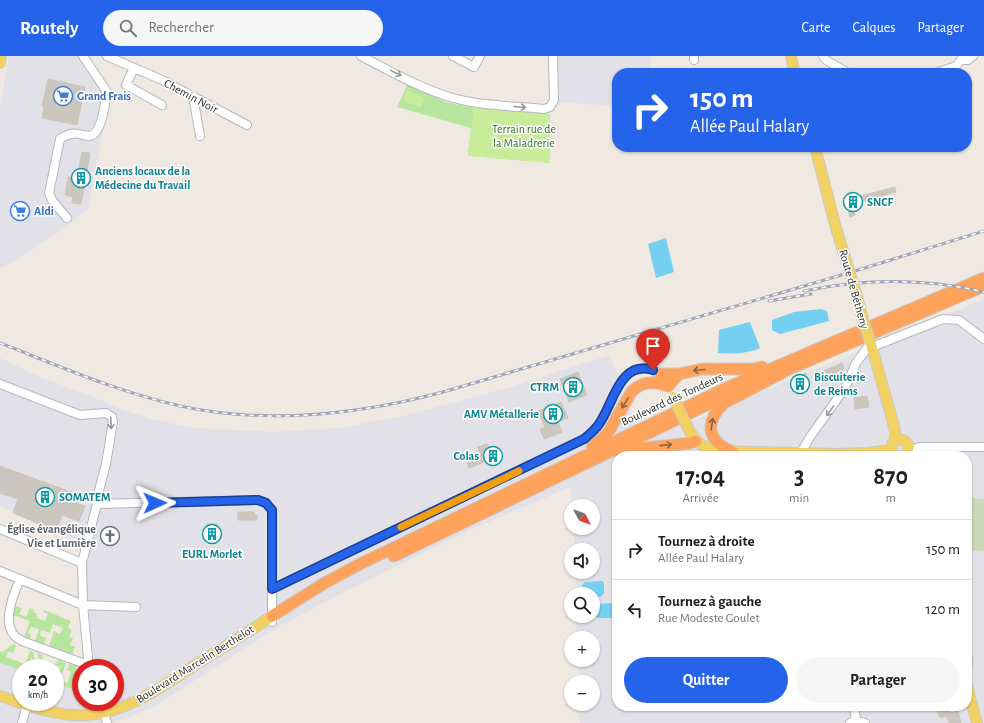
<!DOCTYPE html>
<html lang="fr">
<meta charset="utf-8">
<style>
body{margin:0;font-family:"Alegreya Sans",sans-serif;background:#f6f6f6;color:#202124;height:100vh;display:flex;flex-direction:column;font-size:15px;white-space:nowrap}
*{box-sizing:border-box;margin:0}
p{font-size:13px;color:#757577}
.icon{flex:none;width:22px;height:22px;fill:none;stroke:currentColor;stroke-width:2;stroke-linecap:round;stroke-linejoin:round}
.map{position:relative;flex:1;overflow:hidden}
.details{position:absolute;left:612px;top:395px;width:360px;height:260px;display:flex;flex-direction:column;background:#fff;border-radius:16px;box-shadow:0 1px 3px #0004}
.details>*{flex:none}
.banner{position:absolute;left:612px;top:12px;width:360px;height:84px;border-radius:16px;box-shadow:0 1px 3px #0004;background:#2563eb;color:#fff;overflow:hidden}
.needle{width:26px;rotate:131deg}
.tools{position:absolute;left:564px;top:443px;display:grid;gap:8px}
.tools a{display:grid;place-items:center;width:36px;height:36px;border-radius:50%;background:#fff;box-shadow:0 1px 3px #0004;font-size:20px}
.speed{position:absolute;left:12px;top:603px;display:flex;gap:8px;font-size:20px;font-weight:700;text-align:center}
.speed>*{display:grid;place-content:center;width:52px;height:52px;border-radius:50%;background:#fff;box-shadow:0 1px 3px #0004;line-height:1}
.speed small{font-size:10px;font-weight:400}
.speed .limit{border:6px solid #d22;background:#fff;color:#111}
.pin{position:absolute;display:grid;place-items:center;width:34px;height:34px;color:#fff;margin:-41px -17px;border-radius:50% 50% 50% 0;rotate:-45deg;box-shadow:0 0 4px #0007}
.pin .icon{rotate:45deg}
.me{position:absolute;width:44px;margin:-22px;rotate:89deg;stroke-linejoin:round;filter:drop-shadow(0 0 3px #0008)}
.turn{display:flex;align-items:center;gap:14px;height:84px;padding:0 12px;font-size:18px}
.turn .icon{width:52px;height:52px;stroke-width:2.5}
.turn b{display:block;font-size:28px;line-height:34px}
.eta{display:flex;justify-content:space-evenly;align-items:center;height:68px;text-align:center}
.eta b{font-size:24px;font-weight:600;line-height:28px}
.primary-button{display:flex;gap:8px;margin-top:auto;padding:8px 12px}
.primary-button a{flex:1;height:46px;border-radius:24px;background:#2563eb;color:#fff;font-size:16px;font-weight:600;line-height:46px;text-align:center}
.primary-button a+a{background:#f6f6f6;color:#202124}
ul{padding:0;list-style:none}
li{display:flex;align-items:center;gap:12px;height:60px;padding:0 12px;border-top:1px solid #e0e0e0}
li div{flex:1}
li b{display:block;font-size:15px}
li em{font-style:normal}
header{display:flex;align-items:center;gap:24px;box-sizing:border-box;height:56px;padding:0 20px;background:#2563eb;color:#fff}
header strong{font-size:19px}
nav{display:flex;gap:22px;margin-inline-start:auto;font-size:14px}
.search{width:280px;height:36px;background:#f6f6f6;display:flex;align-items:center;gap:10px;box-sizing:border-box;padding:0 14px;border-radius:22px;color:#757577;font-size:15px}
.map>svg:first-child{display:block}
</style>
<header>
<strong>Routely</strong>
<div class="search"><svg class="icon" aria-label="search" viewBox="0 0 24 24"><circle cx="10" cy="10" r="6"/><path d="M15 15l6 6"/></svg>Rechercher</div>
<nav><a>Carte</a><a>Calques</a><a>Partager</a></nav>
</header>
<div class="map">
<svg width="984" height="667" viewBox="0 0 984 667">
<rect width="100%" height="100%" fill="#efe9e1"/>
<path fill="#e3e1e8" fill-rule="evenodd" d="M9 0H79L109 43 88 152 62 174 39 188 17 204 0 212V49Z
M558 0H651L648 17H617V50L559 46Z
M984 243V667H580L579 648H593V626H579L578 604H593V582H577L576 560H593V538H576L575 516H593V494H574V472H593V450H573L570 431 470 474 346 535 276 572 154 651 113 667H0V607L21 614V646H55V627L81 636V646H115V612H89L84 487 0 450V302L42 322 89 339 120 353 155 364 195 372 273 376 340 372 407 359 508 332 610 299 642 386ZM617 400H967V650H617Z"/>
<path fill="#b6e59e" d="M407 29 445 46 474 52 550 58V107L470 100 468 98 471 72 397 51Z
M16 550 22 552 19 558 26 561 30 552 34 554 33 556 37 558 36 562 45 565 48 558 43 556 44 554 71 565 68 572 72 574 69 581 73 582 70 589 75 591 72 598 49 590 54 575 60 578 63 572 53 568 50 577 41 574 40 580 46 582 44 588 35 585 39 573 31 571 28 577 31 579 30 583 24 581 30 565 13 559Z
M13 588 16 589 13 597 8 595 6 601 25 608 30 595 33 596 35 604 31 602 29 609 36 611 39 603 37 597 43 599 40 609 47 612H21V614L0 607V595L3 596Z
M58 604 66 607 60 624 67 627 71 616 67 614 69 608 77 610 75 618 79 619 77 626 81 628 79 635 55 627V616L57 620 61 611 55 609Z"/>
<path fill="#c8d9b8" d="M967 441 984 443V495L967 494Z"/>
<path fill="#c9ec9a" d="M407 34 425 42 420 52 403 44Z
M474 52 550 58V107L470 100 468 98Z"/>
<path fill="#75cff0" d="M666 182 674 216 656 222 648 188Z
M821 253 827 255 829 265 780 278 772 274V264L794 256Z
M750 266 760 292C747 298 732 298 718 297L719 274Z
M602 525 604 527V537L601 541H593V538H582V529L585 526Z
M611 547 615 549V559L613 562H598L594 560 593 551 596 548Z"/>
<path fill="#cbc7bf" stroke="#cbc5ba" d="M48 23 85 31 77 69 42 62 44 51 42 50Z
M82 96 90 97 81 148 72 147 73 141 65 139 68 121 77 122Z
M895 131 896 136 852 148 855 159 850 161 845 144Z
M842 307 844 313 827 321 824 315Z
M578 316 587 339 569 346 560 323Z
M806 317V333L795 336 794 322Z
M867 340 869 351 855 353 854 342Z
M561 346 568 362 558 366 562 376 544 383 540 373 545 371 538 355Z
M487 388 491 394 496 392 501 405 495 407 491 405 487 407V405L469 412 466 403 479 398 478 391Z
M0 410 79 439 76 447 85 450 79 465 62 459 56 475 13 457 18 443 0 437Z
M238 456H254L255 459H257V464H238Z
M207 468H217V487H208Z
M936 650H948L950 657 958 655 961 667H949L947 660 940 662Z"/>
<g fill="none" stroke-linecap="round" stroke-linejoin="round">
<defs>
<path id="minor" d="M107 0 162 24 247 69
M361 0C390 15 421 33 453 42 482 50 514 50 544 53L550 51 554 44 553 0
M453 0 474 11 480 0
M694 0V4
M823 0 826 4 848 17
M961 4H968L973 0
M134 12 126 29 162 49
M783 17 795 16
M936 17 956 10 964 0
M193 40 200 80
M67 162 52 144 49 137 60 83C68 78 73 76 83 79 85 79 87 80 89 80 102 79 105 47 107 36L83 0
M872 291 943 263 959 264 984 283
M0 328 80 359 106 357 112 361 113 366 106 408 96 446 97 448 82 507 83 549 89 612
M907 397 919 391H984
M799 400 810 381 845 332 856 307 868 291 870 285
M97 448 258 444 266 447 272 455V566
M0 473 82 507
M0 515 83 549 136 551
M20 523C14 537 2 565 14 579 15 581 19 583 22 585L88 609
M272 533 584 383C589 379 595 374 599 368 612 350 617 314 643 312 651 312 658 316 662 321
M101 646 107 667
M854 650 856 664
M22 667 27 649
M850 667 856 664 865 667"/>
<path id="major" d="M791 0 795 17
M0 7 1 0
M815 91 836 172
M856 237 864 267
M870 285 889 352 895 375V384
M688 372C695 386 704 393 719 395L837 398 867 397 891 394
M896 400C888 394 890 385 900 383L905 385 909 390 907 397 904 400
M967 602V608
M967 630 977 667
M0 640C28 649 56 661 86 659 127 657 161 631 195 609 221 593 247 577 272 560"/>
<path id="highway" d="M660 318H679L702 313H753L762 311
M775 319 984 230
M592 391 603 382 609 375 632 335C643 325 654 325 668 330L679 318
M733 396C707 385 704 367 724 347L782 317
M621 397 635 393 691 387 696 385
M394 500 742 332
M272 560 323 528 360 508 724 333 984 222"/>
</defs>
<use href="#minor" stroke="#b4b7c1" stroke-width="10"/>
<use href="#major" stroke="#c9c9c9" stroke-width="12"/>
<use href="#highway" stroke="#c9c9c9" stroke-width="13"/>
<use href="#minor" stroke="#fff" stroke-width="8"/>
<use href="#major" stroke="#f2d163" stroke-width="10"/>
<use href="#highway" stroke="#ffa35c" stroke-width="11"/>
<defs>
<path id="rail" d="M804 235C863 223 925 222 984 236
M769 245 811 238
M0 287C59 310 118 336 180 350 268 369 357 359 443 336L855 215 984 175"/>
</defs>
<use href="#rail" stroke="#a3a6b8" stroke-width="3"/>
<use href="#rail" stroke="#fff" stroke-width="1.5" stroke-dasharray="4.5" stroke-linecap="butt"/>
<defs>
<path id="major-bridge" d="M836 172 856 237
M864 267 870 285
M673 341 688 372"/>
</defs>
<use href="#major-bridge" stroke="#c9c9c9" stroke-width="12" stroke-linecap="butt"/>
<use href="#major-bridge" stroke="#f2d163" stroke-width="10"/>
</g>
<defs><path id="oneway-shaft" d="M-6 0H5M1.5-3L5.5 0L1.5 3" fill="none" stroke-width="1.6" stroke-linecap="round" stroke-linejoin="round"/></defs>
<g stroke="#969696">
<use href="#oneway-shaft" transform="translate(396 17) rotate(26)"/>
<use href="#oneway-shaft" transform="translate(520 51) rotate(5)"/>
<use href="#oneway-shaft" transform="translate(830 355) rotate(125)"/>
<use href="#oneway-shaft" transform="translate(111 367) rotate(87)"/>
</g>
<g stroke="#8c6343">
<use href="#oneway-shaft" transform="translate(699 314) rotate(175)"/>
<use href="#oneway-shaft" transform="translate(625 347) rotate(122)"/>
<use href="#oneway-shaft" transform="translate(712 368) rotate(-81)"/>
<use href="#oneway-shaft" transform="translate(666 389) rotate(-6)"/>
</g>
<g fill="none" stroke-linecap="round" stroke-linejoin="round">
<defs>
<path id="route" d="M155 447 258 444 266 447 272 454V533L584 383C589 379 595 374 599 368 614 347 619 304 653 314"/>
</defs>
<use href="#route" stroke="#184099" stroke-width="10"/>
<use href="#route" stroke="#2563eb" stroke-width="7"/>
<path stroke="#f59e0b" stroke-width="7" d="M401 471 519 415"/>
</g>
<defs>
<symbol id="supermarket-ring" viewBox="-11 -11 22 22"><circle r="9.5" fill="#fff" stroke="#3f7fe0" stroke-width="1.5"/><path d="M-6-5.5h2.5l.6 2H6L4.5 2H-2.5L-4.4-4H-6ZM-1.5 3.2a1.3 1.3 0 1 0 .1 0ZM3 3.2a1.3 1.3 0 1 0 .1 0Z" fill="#3f7fe0"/></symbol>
<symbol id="building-ring" viewBox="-11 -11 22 22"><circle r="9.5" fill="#fff" stroke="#0f9aa8" stroke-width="1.5"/><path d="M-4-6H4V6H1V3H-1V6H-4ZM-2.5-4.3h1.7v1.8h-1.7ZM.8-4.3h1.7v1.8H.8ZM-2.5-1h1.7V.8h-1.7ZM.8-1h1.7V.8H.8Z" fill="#0f9aa8"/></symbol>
<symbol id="church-ring" viewBox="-11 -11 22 22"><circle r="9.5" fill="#fff" stroke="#6b7280" stroke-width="1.5"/><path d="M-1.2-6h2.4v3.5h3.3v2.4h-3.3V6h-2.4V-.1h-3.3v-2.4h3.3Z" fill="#6b7280"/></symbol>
</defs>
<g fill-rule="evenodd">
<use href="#supermarket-ring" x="52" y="29" width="22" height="22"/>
<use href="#building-ring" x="70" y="111" width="22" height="22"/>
<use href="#building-ring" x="842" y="135" width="22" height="22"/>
<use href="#supermarket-ring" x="9" y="144" width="22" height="22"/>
<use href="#building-ring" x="789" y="317" width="22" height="22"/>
<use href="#building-ring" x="562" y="320" width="22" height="22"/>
<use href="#building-ring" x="542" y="347" width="22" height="22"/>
<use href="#building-ring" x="482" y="389" width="22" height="22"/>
<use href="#building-ring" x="34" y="430" width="22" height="22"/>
<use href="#building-ring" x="201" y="467" width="22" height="22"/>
<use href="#church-ring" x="99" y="469" width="22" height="22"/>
</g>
<g text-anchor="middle" stroke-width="3" stroke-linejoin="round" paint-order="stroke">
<g font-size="12" font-weight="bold" fill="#366cbe" stroke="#fff" text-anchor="start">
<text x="77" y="44">Grand Frais</text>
<text x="34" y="159">Aldi</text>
</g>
<g font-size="12" fill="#2e2e2e" stroke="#fff">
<text transform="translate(191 40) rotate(28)" y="4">Chemin Noir</text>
<text transform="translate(854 233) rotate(74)" y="4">Route de Bétheny</text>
<text transform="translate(672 343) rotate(-25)" y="4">Boulevard des Tondeurs</text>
<text transform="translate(195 608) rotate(-32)" y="4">Boulevard Marcelin Berthelot</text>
</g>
<g font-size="12" fill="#2c6e1b" stroke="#fff">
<text x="524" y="77">Terrain rue de<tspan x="524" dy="14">la Maladrerie</tspan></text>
</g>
<g font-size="12" font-weight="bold" fill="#0d838f" stroke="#fff" text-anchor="start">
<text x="95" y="119">Anciens locaux de la<tspan x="95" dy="14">Médecine du Travail</tspan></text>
<text x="867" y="150">SNCF</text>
<text x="814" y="325">Biscuiterie<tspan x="814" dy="14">de Reims</tspan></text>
<text x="559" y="335" text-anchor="end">CTRM</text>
<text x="539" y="362" text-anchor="end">AMV Métallerie</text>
<text x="479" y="404" text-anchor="end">Colas</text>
<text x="59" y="445">SOMATEM</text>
<text x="212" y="502" text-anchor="middle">EURL Morlet</text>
</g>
<g font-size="12" font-weight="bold" fill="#5b616d" stroke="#fff" text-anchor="end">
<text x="96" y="477">Église évangélique<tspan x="96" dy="14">Vie et Lumière</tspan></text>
</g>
</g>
</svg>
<div class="tools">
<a><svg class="needle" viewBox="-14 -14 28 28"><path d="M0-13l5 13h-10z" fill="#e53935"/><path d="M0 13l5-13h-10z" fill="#757577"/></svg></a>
<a><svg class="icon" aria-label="sound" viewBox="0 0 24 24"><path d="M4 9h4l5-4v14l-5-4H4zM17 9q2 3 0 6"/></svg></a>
<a><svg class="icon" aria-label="search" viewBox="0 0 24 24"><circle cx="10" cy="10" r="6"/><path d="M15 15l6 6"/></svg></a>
<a>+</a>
<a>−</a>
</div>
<div class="speed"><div>20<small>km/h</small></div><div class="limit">30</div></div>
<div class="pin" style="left:653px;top:314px;background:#d93025"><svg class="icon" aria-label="arrive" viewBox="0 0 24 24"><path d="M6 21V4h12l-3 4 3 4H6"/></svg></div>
<svg class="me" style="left:155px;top:447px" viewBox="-20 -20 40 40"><path d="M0-17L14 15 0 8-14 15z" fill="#2563eb" stroke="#fff" stroke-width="4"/></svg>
<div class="banner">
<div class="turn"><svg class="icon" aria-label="right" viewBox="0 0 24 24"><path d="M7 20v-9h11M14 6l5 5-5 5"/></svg><div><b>150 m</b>Allée Paul Halary</div></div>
</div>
<section class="details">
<div class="eta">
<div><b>17:04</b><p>Arrivée</p></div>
<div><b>3</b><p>min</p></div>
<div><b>870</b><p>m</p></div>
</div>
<ul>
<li><svg class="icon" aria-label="right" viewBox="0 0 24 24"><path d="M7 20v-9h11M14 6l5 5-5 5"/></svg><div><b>Tournez à droite</b><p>Allée Paul Halary</p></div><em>150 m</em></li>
<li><svg class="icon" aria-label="left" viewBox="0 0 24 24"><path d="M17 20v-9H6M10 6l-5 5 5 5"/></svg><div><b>Tournez à gauche</b><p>Rue Modeste Goulet</p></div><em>120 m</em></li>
</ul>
<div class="primary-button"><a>Quitter</a><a>Partager</a></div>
</section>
</div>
